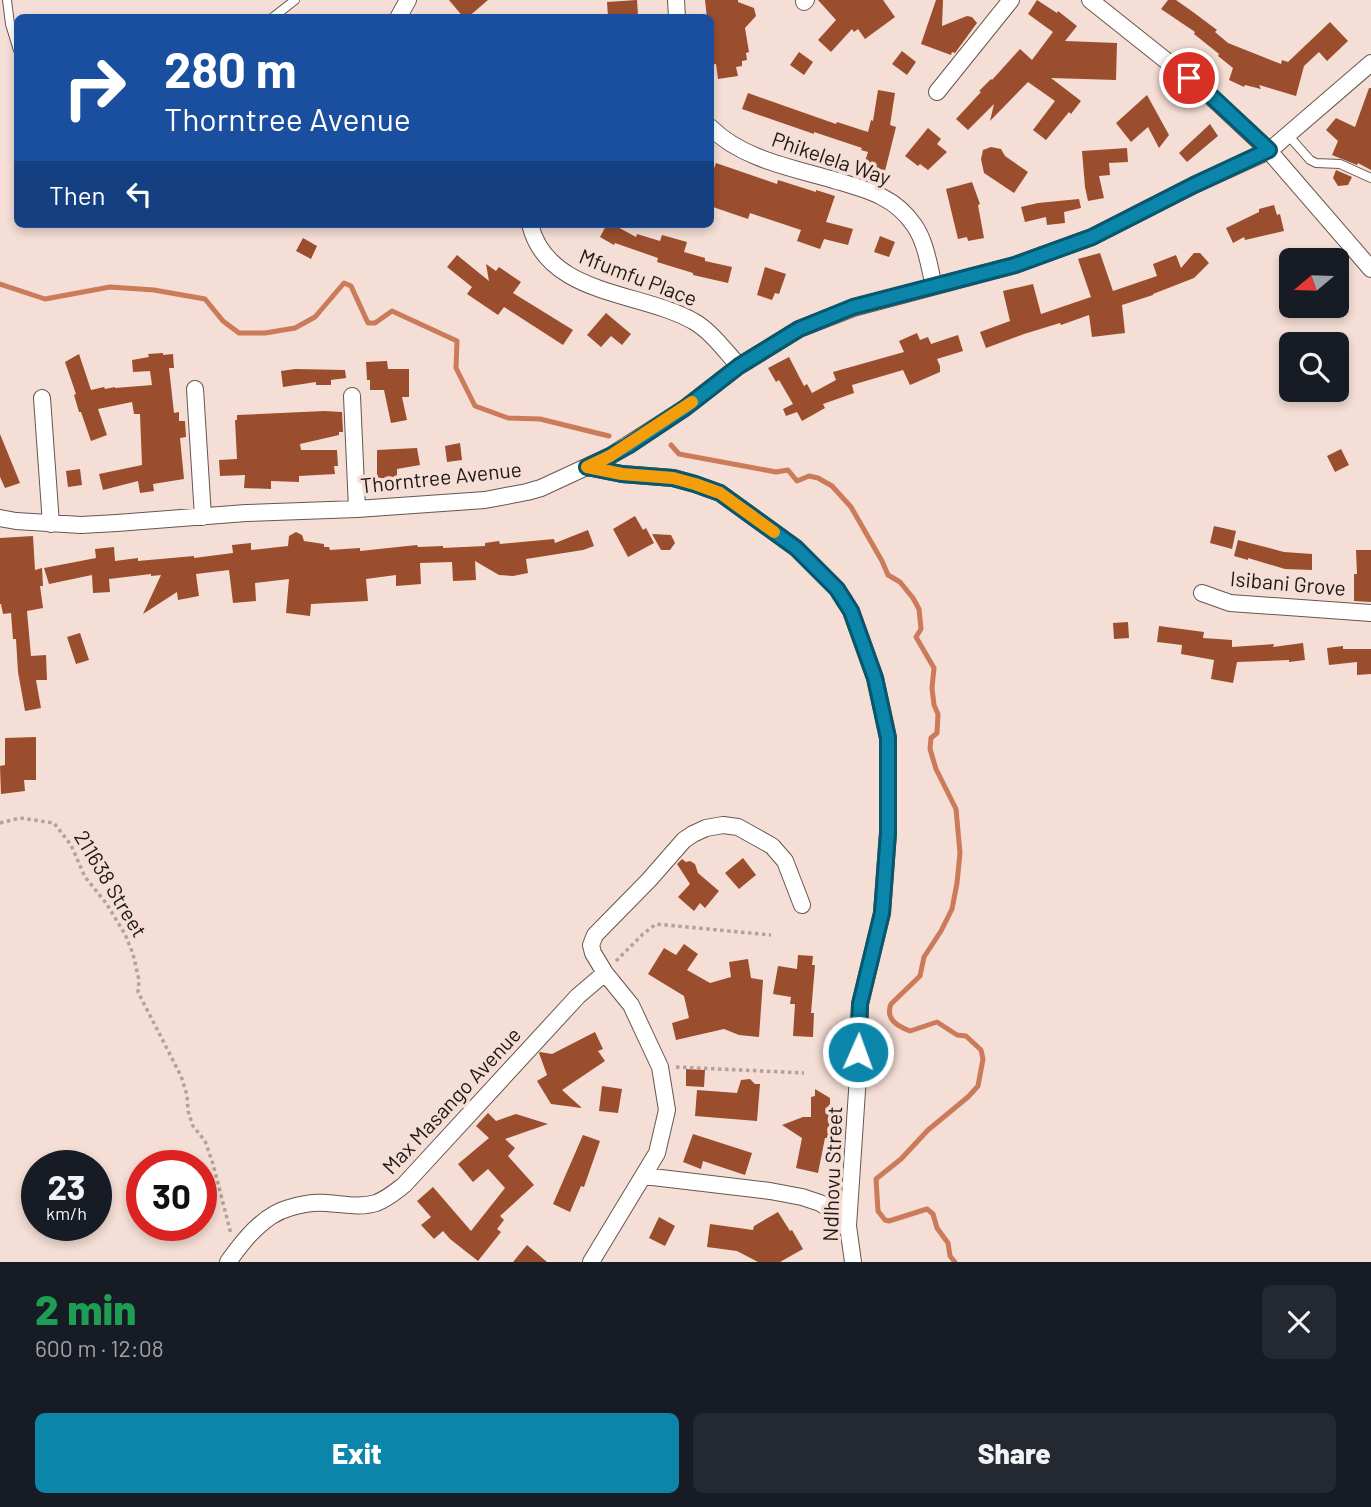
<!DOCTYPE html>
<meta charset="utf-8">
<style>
body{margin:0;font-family:Barlow,sans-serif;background:#242831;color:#f1f3f6;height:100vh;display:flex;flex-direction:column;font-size:26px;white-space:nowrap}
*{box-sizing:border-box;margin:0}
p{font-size:23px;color:#9ea1a6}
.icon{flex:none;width:38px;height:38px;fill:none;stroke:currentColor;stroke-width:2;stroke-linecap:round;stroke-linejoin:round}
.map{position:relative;height:1262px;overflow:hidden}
.side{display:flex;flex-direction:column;background:#171b24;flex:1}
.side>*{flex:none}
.hud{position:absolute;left:14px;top:14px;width:700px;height:214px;border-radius:10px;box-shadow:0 4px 10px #0003;background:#1a4fa0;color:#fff;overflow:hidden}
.needle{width:46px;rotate:251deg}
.tools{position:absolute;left:1279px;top:248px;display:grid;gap:14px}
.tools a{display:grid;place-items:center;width:70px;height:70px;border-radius:10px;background:#171b24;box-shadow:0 4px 10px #0003;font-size:35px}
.speed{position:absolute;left:21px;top:1150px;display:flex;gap:14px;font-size:35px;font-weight:700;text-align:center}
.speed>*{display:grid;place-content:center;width:91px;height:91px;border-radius:50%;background:#171b24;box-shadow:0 4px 10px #0003;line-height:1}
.speed small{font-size:18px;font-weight:400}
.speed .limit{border:10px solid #d22;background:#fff;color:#111}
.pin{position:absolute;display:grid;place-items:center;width:60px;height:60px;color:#fff;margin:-30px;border:4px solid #fff;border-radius:50%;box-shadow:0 2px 7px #0007}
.me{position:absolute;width:77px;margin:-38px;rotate:2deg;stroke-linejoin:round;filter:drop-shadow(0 0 5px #0008)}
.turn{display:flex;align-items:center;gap:24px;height:147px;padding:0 35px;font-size:32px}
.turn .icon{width:91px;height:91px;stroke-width:2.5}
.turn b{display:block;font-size:49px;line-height:60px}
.then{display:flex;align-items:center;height:66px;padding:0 35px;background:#0003;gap:14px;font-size:26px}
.round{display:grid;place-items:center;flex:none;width:74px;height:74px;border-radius:10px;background:#242831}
.summary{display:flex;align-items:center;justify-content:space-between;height:119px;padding:0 35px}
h1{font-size:42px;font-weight:800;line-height:52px;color:#1e9e55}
.button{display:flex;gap:14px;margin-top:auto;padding:14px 35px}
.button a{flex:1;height:80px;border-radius:10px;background:#0b86aa;color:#fff;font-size:28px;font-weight:800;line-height:80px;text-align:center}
.button a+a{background:#242831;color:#f1f3f6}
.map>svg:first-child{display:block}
</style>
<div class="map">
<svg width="1371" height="1262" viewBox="0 0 1371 1262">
<rect width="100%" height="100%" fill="#f4ded5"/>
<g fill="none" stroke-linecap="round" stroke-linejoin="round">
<path stroke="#cb7b59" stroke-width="5" d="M0 284 45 299 110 287 154 290 205 299 223 321 239 333H265L295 328 315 317 344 283 351 286 368 323H375L392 311 457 341 456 368 475 406 508 418 540 419 609 436
M671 445 679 454 776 472 788 470 797 481 809 476 818 478 832 486 851 507 882 561 888 575 900 582 913 598 919 609 921 629 916 637 934 668 932 688 934 705 938 714 937 733 931 738 930 749 936 769 956 809 960 853 957 883 952 909 941 931 924 957 920 976 891 1004C885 1019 897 1026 910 1031L937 1022 957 1035 966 1036 981 1050 983 1059 978 1086 968 1097 928 1130 901 1159 876 1179 878 1211 885 1220 889 1221 927 1209 933 1214 937 1228 948 1243 950 1256 955 1262"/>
</g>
<path fill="#9a4e2d" d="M449 0H488L467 18H464Z
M637 0 638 15 608 17 607 2Z
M705 0H738V2L754 8 756 16 745 28 749 52 746 53 747 60 742 61V66L736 67 738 76 718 79 716 64 710 65V18H707Z
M818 0H883L895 17 865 39 858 29 854 32 852 29 831 52 818 40 836 20Z
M936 0H943L942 26 967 16 972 17 977 23 955 53 952 52 951 55 921 44Z
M1037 0 1057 13 1058 11 1077 26 1065 41 1117 43 1116 80 1051 78 1081 101 1071 114 1069 112 1046 140 1033 130 1055 101 1028 82 990 121 994 104 968 130 956 119 981 92 979 91 991 79 992 80 1020 49 1032 60 1053 32 1028 14Z
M1168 0H1176L1193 12 1217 30 1215 32 1228 43 1281 64 1282 60 1288 62 1330 22 1348 41 1327 61 1319 52 1304 66 1296 96 1259 85 1261 89 1245 85 1244 87 1229 80 1233 68 1218 56 1219 54 1194 34 1195 32 1161 9Z
M902 51 916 62 907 75 892 64Z
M799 52 813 62 804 75 790 65Z
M1369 88H1371V170L1358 163 1357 165 1332 155 1338 141 1326 130 1336 118 1355 127Z
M878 90 895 93 890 125 896 127 884 175 863 167 868 152 861 150 862 148 814 132V134L742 109 748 93 836 124 837 122 868 132 871 120 873 121Z
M1147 95 1169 135 1159 148 1148 127 1131 142 1116 123Z
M1210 124 1218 136 1187 162 1179 153Z
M928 128 941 139 937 144 947 152 928 170 920 164 918 166 905 156Z
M991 147 1001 149 1005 156 1028 172 1014 193 984 173 981 159 983 150Z
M1127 148 1128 162 1109 163 1110 175 1099 176 1104 198 1088 201 1085 187 1082 151Z
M716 163 777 184 778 180 816 192V190L835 196 826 222 853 229 848 245 824 239 820 249 797 241 801 230 750 213 748 219 710 206V180Z
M1336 170 1352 177 1348 185 1338 186 1333 178Z
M972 182 980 204 978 205 984 238 968 241 967 237 958 239 946 189Z
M1079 199 1081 208 1064 212 1065 223 1047 225 1046 217 1025 222 1021 207 1038 203Z
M1274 205 1277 215 1280 214 1284 231 1245 240 1244 237 1233 243 1226 228 1259 212V209Z
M607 224H612L636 237 637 234 660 241 662 235 687 242 684 252 705 258V261L732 267 728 283 693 275V273L657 262 658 258 615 243 614 245 600 237Z
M880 236 895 242 889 257 874 252Z
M303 238 317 246 311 259 296 251Z
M1100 253 1113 291 1157 276 1153 264 1176 255 1181 268 1194 253H1200L1209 263 1194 278 1153 294V295L1122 305 1125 333 1092 337 1089 315 1061 325 1060 323 1024 334 986 348 980 332 1010 321 1003 291 1033 284 1041 314 1091 297 1078 259Z
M457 255 489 281 486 264 496 271 499 267 521 282 513 293 573 330 563 345 504 307 498 315 467 294 472 287 447 267Z
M765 267 786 274 779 294 775 293 772 300 757 295Z
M606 313 631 334 622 345 611 336 601 347 587 335Z
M917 333 920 340 928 337 931 344 958 335 963 351 937 359 940 366V372L910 385 903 370 852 385 854 393 823 404 825 408 802 421 797 412 786 416 783 409 793 404 779 380 776 382 768 368 789 357 804 386 807 384 812 393 836 380 833 372 904 352 899 341Z
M163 353V355L173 354 174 368H169L174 413 179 412V421H185L186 437 180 438 184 479 153 484 154 491 140 493 138 481 103 490 99 474 142 465 140 414H134L132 402 98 409 107 435 91 441 81 412H79L74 395 76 394 65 362 79 354 91 390 104 387 105 389 115 387V388L152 385 150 371 133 372 132 360 149 357 148 354Z
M387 361 388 369H409V397H402L407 420 391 423 384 390H370V380H367L366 362Z
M295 369 345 370 346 378 331 380V385H316V382L283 387 281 371Z
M324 411 342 412 343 432H339V435L300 444 301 450H337L338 466H334L335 474 299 476V482L271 481V489L244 488 245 475 220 476 219 460 237 459 235 420H237V415Z
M0 434 20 483 5 488 0 477Z
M460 443 462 460 447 462 445 446Z
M417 448 420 465 397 469V478H377V450Z
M1341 449 1349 465 1335 472 1327 456Z
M80 469 82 485 68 487 66 471Z
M635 516 643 530 646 528 654 543 628 557 613 529Z
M1214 526 1236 531 1232 549 1210 543Z
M588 530 594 546 583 550 526 559 528 573 513 576 499 575 475 561 476 580 453 581 452 562 420 563 421 584 396 586V575L366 579 368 601 311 604 310 616 286 613 289 579 255 583 256 601 233 603 229 570 196 574 199 596 178 600 177 592 143 614 161 575 151 576V574L109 579 110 592 93 593 92 575 49 584 44 568 96 558 95 549 114 547 115 561 138 558V561L194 556V558L233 553 232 545 251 543V550L288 546 289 536 296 532 302 535 304 541 324 544V547H329L330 550 360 548V551L417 545 418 547 443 546V548L485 546V543L499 541 500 544 554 539 555 543Z
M652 534 671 535 675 543 670 550H661Z
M33 536 35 570 42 568 43 586H40L43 608 27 611 31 656 46 655 47 680H36L41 708 25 711 18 672 16 639H13L11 613 3 614 1 604H0V538Z
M1238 540 1284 552 1312 554V570L1285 569 1248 558V560L1234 556Z
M1356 550H1371V602L1354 601V574H1357Z
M1128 622 1129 638 1114 639 1113 623Z
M1159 626 1204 632 1203 638 1232 640V647L1274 644 1273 647 1303 643 1305 660 1289 662V660L1237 662 1233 683 1211 679 1214 660 1181 654 1182 645 1157 642Z
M80 633 89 660 76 664 67 637Z
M1343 646V649H1371V674L1357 675V662L1329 665 1327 648Z
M36 737V780H24L25 791 1 794 0 766 5 765V738Z
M743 858 756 875 739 889 725 873Z
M682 859 686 862 690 861 695 864 698 873 719 891 705 908 700 903 694 911 678 897 690 884 677 864Z
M684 944 698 954 687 970 710 983 731 977 729 962 748 959 751 978 763 980 759 1037 739 1035 724 1029 676 1040 672 1023 689 1018 684 996 648 974 664 948 676 955Z
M798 955 813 956 812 965H815L811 1013H814L813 1037 793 1036 795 1004H790L791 997 773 994 778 966 797 969Z
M595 1032 603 1049 598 1051 605 1061 562 1090 582 1108 551 1104 537 1081 547 1075 539 1053 540 1052 552 1054Z
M686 1069 705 1070 704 1087 686 1086Z
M750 1079 755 1084H760L757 1121 695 1116 697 1090 737 1093 741 1080Z
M602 1086 622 1089 618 1113 599 1111Z
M815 1089 830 1098V1112L835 1113V1130H831V1138H825L818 1173 796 1168 802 1138 782 1125 803 1117H811V1097L815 1096Z
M488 1113 496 1121 516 1114 548 1124 505 1139 515 1148 508 1156 534 1185 500 1216 504 1220 497 1229 501 1232 478 1261 450 1239 443 1231 434 1239 421 1225 431 1217 417 1201 433 1187 471 1231 505 1188 488 1169 473 1182 458 1164 489 1138 476 1126Z
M693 1134 752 1153 745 1175 703 1161 701 1169 683 1162Z
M583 1135 600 1141 584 1187 581 1186 570 1212 553 1204Z
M778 1212 790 1231 792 1230 803 1249 780 1262H758L737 1251 707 1247 710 1224 753 1230 754 1226Z
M659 1217 675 1226 665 1246 649 1238Z
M527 1245 547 1262H513Z"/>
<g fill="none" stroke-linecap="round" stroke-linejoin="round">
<defs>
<path id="lane" d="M7 0 10 24 18 50
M272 18 295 0
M1288 135 1310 160 1316 163 1340 164 1371 178"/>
<path id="street" d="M676 0 677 18
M1090 0 1208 94 1269 151 1371 269
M804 2 806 0
M398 18 408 0
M937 92 1011 0
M710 127C743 160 794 168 837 181 868 190 895 197 914 225 926 242 929 266 934 286
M530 224C547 296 640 291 693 321 710 330 726 352 739 366
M195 389 203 517
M352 396 357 509
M42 398 51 524
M587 467 622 474 673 478 695 484 720 493 796 548 837 589 851 611 875 678 888 738V833L882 913 860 1004 858 1076 848 1226 853 1262
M0 518 16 521 81 525 117 523 246 513 357 509 485 500 527 492 541 488 610 456 685 408 739 366 799 329 853 308 1015 265 1092 237 1194 185 1269 151 1371 63
M1202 593 1230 603 1371 613
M644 1176 770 1191 802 1197 820 1203 839 1215 848 1226
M228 1262C243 1241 263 1215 289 1208 301 1204 315 1202 327 1203 343 1204 360 1208 376 1203 387 1199 395 1192 404 1185L578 996 605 973
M591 1262 657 1153 667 1110 660 1067 631 1005 605 973 593 953 591 945 595 935 649 880 684 840 693 834 706 828 723 825 738 827 772 846 785 861 802 905"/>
</defs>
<use href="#lane" stroke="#68564e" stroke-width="10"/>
<use href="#street" stroke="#68564e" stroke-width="18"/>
<path stroke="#b3a19a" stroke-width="3.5" stroke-dasharray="3.5 3.5" stroke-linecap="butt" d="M0 823 20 818 54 823 71 845 85 877 106 903 125 934 133 954 139 980 138 992 181 1076 187 1095 188 1111 193 1126 205 1141 213 1164 231 1234
M616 961 643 934 656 924 771 935
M676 1067 804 1073"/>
<use href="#lane" stroke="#fff" stroke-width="8"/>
<use href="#street" stroke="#fff" stroke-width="16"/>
</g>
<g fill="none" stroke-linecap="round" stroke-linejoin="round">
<defs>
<path id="route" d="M858 1052 860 1004 882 913 888 833V738L875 678 851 611 837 589 796 548 720 493 695 484 673 478 622 474 587 467 610 456 628 446 685 408 739 366 799 329 853 307 1015 265 1092 237 1194 185 1269 150 1209 94 1189 78"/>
</defs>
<use href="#route" stroke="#07576e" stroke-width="18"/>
<use href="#route" stroke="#0b86aa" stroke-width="12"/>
<path stroke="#f59e0b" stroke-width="12" d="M692 402 610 456 587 467 622 474 673 478 695 484 720 493 774 532"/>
</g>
<g text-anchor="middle" stroke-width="7" stroke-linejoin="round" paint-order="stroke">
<g font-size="21" fill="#201815" stroke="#f4ded5">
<text transform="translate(831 159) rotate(19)" y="7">Phikelela Way</text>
<text transform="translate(638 278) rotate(21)" y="7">Mfumfu Place</text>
<text transform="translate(441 478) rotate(-6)" y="7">Thorntree Avenue</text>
<text transform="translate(1288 584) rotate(5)" y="7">Isibani Grove</text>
<text transform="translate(110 884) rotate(59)" y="7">211638 Street</text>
<text transform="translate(452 1101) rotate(-47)" y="7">Max Masango Avenue</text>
<text transform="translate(833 1174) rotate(-88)" y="7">Ndlhovu Street</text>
</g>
</g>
</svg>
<div class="tools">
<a><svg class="needle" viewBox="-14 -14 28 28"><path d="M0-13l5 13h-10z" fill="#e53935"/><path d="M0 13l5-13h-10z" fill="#9ea1a6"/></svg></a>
<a><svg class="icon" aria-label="search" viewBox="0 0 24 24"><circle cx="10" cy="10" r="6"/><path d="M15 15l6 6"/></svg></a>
</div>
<div class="speed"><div>23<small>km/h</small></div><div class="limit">30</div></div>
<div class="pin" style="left:1189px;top:78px;background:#d93025"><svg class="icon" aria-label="arrive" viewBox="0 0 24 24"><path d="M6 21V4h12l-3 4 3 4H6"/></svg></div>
<svg class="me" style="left:858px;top:1052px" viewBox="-20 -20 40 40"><circle r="17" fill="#0b86aa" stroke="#fff" stroke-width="3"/><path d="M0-11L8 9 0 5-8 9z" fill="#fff"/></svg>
<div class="hud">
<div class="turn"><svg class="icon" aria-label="right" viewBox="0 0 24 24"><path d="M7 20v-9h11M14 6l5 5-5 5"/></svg><div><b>280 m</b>Thorntree Avenue</div></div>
<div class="then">Then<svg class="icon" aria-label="left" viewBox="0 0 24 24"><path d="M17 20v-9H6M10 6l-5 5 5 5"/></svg></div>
</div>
</div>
<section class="side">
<div class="summary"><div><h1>2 min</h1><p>600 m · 12:08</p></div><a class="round"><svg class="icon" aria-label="close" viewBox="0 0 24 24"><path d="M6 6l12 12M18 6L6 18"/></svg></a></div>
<div class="button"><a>Exit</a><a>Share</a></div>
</section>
